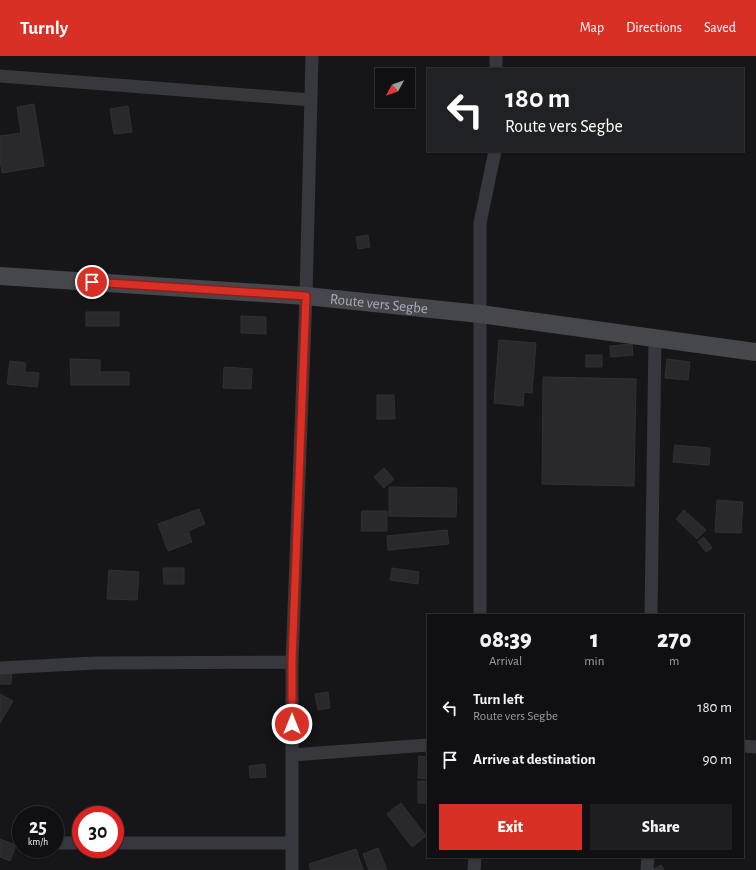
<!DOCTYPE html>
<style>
body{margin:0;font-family:"Alegreya Sans",sans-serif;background:#1e1e20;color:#f1f3f6;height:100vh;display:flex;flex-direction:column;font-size:15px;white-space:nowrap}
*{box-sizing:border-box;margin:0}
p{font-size:13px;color:#9c9d9f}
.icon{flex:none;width:22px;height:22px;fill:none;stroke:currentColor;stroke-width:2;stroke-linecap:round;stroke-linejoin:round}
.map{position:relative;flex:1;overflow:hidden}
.drawer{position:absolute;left:427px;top:558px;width:317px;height:244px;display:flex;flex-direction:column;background:#101012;border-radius:0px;box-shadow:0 1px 3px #0004,0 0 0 1px #303032}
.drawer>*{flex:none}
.banner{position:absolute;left:427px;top:12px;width:317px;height:84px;border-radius:0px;box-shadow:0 1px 3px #0004,0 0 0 1px #303032;background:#202124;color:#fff;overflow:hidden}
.needle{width:26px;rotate:230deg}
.fabs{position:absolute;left:375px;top:12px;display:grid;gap:8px}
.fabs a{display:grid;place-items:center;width:40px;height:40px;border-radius:0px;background:#101012;box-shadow:0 1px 3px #0004,0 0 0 1px #303032;font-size:20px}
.speed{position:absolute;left:12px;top:750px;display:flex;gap:8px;font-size:20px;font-weight:700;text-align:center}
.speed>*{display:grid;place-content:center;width:52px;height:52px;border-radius:50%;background:#101012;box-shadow:0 1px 3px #0004,0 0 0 1px #303032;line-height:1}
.speed small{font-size:10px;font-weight:400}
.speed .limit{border:6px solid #d22;background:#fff;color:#111}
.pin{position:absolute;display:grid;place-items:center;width:34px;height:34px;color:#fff;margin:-17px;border:2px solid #fff;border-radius:50%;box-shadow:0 1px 4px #0007}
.me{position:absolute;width:44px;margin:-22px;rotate:0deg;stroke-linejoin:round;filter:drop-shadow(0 0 3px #0008)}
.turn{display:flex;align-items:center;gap:14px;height:84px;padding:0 12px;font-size:18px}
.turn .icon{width:52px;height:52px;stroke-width:2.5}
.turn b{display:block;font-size:28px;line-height:34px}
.eta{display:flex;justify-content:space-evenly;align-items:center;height:68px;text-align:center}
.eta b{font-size:24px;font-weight:800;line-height:28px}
.primary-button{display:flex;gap:8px;margin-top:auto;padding:8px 12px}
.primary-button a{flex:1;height:46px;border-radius:0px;background:#d93025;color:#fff;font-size:16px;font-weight:800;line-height:46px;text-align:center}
.primary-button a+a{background:#1e1e20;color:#f1f3f6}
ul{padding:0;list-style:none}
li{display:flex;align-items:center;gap:12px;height:52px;padding:0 12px}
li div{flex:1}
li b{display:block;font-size:15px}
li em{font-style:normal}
header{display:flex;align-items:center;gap:24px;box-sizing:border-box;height:56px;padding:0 20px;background:#d93025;color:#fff}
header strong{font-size:19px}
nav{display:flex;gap:22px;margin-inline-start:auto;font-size:14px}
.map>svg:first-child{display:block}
</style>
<header>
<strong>Turnly</strong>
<nav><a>Map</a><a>Directions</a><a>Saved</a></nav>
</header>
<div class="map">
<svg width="756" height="814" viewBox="0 0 756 814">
<rect width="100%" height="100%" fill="#161618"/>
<path fill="#29292c" stroke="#303034" d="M34 48 44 110 2 117 0 103V80L21 77 17 51Z
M128 50 132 76 114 78 110 53Z
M368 179 370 191 358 193 356 181Z
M86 256H119V270H86Z
M241 260 266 261V278L241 277Z
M499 284 536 287 532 337 524 336 523 350 494 347Z
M632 288 633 299 611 301 610 290Z
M586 299H602V311H586Z
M70 303 100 304V316H129V329H71Z
M667 303 690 306 688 324 665 322Z
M10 305 26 307 25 316 39 317 37 331 7 328Z
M224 311 252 313 251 333 223 332Z
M543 321 636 323 634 430 542 428Z
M377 339H394L395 363H377Z
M675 389 710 392 709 409 673 406Z
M384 412 394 423 384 432 374 421Z
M389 431 457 432 456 461 389 460Z
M717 444 743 446 741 477 715 476Z
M199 453 205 468 188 475 192 486 168 495 158 468Z
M684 454 706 474 697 483 676 463Z
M362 455H387V475H361Z
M447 474 449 488 388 494 387 480Z
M704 481 712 492 706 496 698 486Z
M163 512H184V528H164Z
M392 512 419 516 418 528 390 524Z
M109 514 139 516 137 544 107 543Z
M0 610 12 611 11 628H0Z
M328 636 330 652 318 654 315 638Z
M0 638 13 645 0 667Z
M419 700 428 701V723L418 722Z
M265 708 266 721 250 722 249 710Z
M418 725H428V747H418Z
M401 747 426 780 412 791 387 758Z
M0 783 16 789 10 805 0 801Z
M378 792 387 814H369L363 798Z
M356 793 363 814H311L309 808Z
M661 809 664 814H652Z"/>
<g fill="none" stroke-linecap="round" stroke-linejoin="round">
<path stroke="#37383d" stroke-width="13" d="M496 13V0
M0 20 311 44
M480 559V167L495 95
M651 559 655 281
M0 612 95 607 292 606
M743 690 756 691
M292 699 428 689
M55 787H81
M115 787H291
M292 814V606L306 240 312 0
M474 814 475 801
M647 814 648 801"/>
<path stroke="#45474d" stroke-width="18" id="s1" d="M0 220 306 240 480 258 756 296"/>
</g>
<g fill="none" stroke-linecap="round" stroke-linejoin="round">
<defs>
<path id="route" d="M92 226 306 240 292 606V668"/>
</defs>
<use href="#route" stroke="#8d1f18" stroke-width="10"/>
<use href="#route" stroke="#d93025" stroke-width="7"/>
</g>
<g text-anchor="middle" stroke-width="4" stroke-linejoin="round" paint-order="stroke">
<g font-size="15" fill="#a8adb8" stroke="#111113">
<text dy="5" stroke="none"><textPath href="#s1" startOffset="380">Route vers Segbe</textPath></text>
</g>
</g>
</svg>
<div class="fabs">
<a><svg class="needle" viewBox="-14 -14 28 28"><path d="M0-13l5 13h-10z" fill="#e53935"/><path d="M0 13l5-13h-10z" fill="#9c9d9f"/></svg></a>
</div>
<div class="speed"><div>25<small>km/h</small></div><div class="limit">30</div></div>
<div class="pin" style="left:92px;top:226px;background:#d93025"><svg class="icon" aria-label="arrive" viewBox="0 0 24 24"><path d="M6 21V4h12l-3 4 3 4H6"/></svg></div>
<svg class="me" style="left:292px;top:668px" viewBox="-20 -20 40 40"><circle r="17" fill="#d93025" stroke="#fff" stroke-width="3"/><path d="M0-11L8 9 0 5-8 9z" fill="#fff"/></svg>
<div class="banner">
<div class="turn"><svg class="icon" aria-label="left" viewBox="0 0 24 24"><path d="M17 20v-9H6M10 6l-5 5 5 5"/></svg><div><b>180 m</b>Route vers Segbe</div></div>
</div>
<section class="drawer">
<div class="eta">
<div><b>08:39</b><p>Arrival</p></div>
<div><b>1</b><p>min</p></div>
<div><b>270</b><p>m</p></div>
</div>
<ul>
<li><svg class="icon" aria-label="left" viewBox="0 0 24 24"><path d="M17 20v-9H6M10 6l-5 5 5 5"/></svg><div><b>Turn left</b><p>Route vers Segbe</p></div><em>180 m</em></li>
<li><svg class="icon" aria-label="arrive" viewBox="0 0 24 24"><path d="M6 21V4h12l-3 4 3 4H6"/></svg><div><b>Arrive at destination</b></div><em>90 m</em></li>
</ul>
<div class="primary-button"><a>Exit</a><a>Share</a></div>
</section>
</div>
